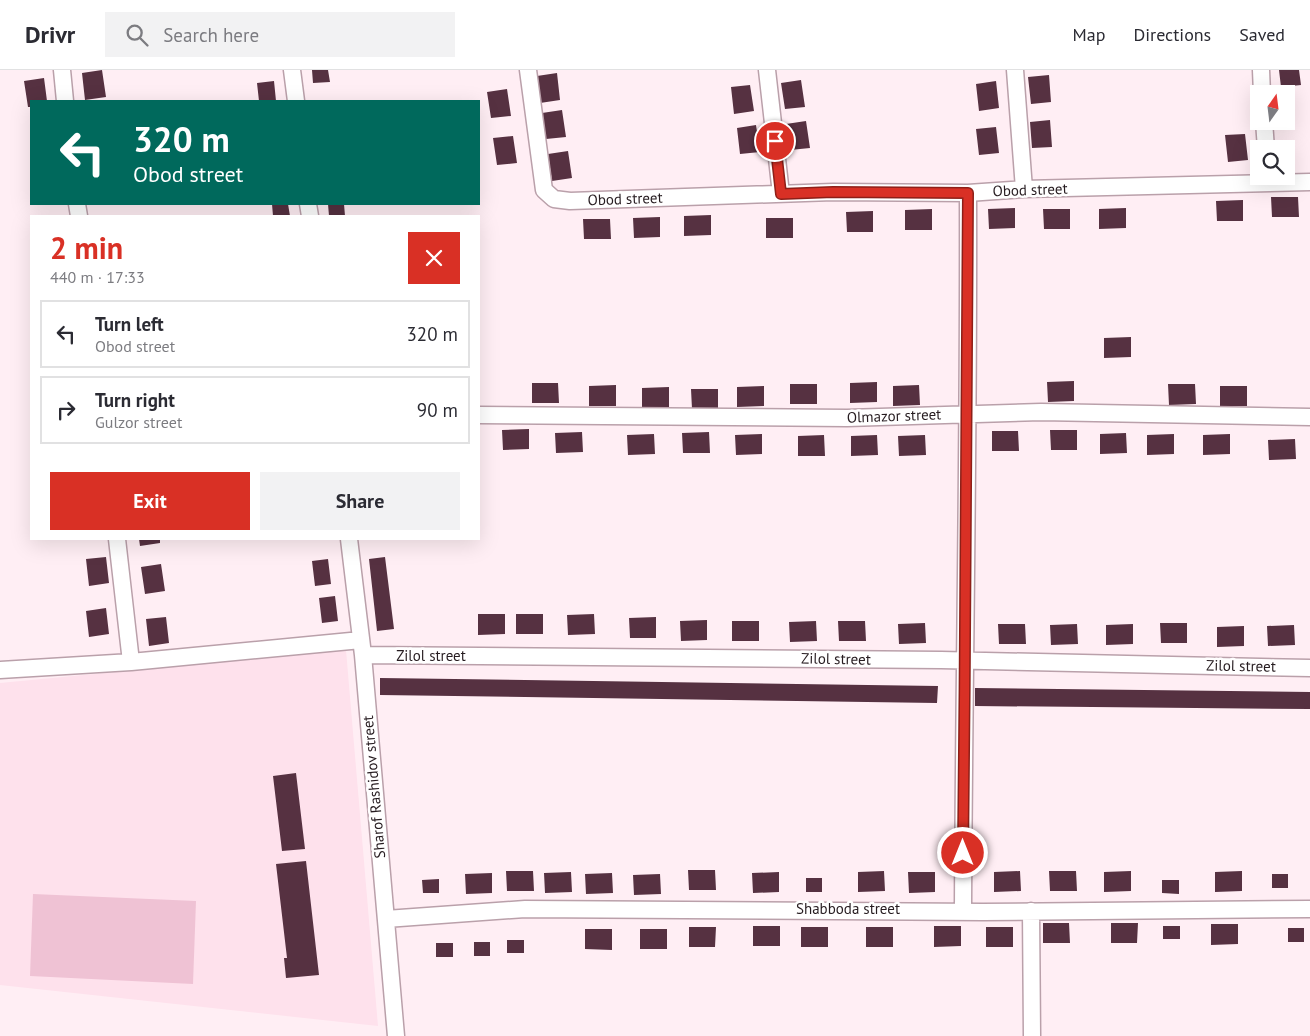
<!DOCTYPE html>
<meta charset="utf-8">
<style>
body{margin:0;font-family:"PT Sans",sans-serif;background:#f2f2f3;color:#2b2b33;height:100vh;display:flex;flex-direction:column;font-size:19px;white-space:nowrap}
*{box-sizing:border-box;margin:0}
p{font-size:16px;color:#7c7c81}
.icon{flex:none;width:28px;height:28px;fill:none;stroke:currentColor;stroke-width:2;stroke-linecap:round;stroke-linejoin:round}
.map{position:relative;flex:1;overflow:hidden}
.details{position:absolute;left:30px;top:145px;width:450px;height:325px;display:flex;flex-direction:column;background:#fff;border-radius:0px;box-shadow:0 5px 20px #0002}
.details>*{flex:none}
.guide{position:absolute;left:30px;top:30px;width:450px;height:105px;border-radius:0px;box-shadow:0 5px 20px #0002;background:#00695c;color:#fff;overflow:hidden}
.needle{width:32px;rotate:14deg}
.buttons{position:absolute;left:1250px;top:15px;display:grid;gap:10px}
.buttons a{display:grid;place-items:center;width:45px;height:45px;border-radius:0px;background:#fff;box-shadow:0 5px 20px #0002;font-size:25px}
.pin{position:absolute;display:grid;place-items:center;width:42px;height:42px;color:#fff;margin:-21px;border:2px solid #fff;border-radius:50%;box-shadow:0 1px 5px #0007}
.me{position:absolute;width:55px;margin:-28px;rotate:0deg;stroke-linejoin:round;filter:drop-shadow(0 0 4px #0008)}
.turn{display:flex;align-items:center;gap:18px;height:105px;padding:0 20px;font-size:22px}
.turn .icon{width:65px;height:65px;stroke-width:2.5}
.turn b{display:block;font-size:35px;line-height:42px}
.round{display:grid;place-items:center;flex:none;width:52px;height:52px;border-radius:0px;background:#f2f2f3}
.overview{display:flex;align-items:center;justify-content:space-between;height:85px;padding:0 20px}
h1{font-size:30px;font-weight:700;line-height:38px;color:#d93025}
.button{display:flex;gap:10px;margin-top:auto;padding:10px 20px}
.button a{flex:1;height:58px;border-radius:0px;background:#d93025;color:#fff;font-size:20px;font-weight:700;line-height:58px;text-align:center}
.button a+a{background:#f2f2f3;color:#2b2b33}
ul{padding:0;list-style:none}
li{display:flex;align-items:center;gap:15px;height:68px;margin:0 10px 8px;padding:0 10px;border:2px solid #e1e1e2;border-radius:0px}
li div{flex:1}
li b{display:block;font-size:19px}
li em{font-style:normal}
header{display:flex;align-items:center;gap:30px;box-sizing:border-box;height:70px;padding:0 25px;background:#fff;border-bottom:1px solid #e1e1e2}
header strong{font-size:24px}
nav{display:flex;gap:28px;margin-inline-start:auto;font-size:18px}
.search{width:350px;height:45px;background:#f2f2f3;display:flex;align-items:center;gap:12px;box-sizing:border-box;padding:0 18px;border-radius:0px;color:#7c7c81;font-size:19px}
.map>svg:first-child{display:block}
</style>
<header>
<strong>Drivr</strong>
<div class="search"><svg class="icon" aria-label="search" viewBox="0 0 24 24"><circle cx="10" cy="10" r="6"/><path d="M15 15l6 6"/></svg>Search here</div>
<nav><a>Map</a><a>Directions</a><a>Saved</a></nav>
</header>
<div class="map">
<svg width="1310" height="966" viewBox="0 0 1310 966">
<rect width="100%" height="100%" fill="#ffeef4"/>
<path fill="#fee1ec" d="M346 580 378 956 0 915V613Z"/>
<path fill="#efc2d4" d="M33 824 196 831 193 914 30 906Z"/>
<path fill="#563141" d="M102 0 106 27 85 30 82 3Z
M312 0H328L330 12 313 13Z
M1279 0H1299L1301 15 1281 17Z
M557 3 560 30 540 33 537 6Z
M1049 5 1051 32 1031 34 1028 7Z
M44 8 47 31H31V37H28L24 11Z
M801 10 805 37 785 39 781 13Z
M274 11 276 31H259L257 13Z
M996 11 999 38 979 41 976 14Z
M750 15 754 41 734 44 731 17Z
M507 19 511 46 491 48 487 22Z
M562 40 566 67 546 69 542 43Z
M1050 50 1052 77 1032 78 1030 52Z
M806 51 810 78 790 80 786 54Z
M756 55 760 82 740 84 737 58Z
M996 57 999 83 979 85 976 59Z
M1245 64 1248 90 1228 92 1225 65Z
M513 66 517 93 497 95 493 68Z
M568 81 572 108 552 111 548 84Z
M1271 127H1298L1299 147H1272Z
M1243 130V151H1217L1216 131Z
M272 134H288L290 146H273Z
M328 134H344L345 146H329Z
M1015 138V158L989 159 988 139Z
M1126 138V158L1099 159V139Z
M932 139V160H905V140Z
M1043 139H1070V159H1044Z
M873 141V162H847L846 142Z
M711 145V165L684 166V146Z
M660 147V167L634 168 633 148Z
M766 148H793V168H766Z
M583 149H610L611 169H584Z
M1131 267V287L1104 288V268Z
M1074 311V331L1048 332 1047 312Z
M877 312V332L850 333V313Z
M532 313H558L559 333H532Z
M790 314H817V334H790Z
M1168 314H1195L1196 334 1169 335Z
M616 315V336H589V316Z
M919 315 920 335 893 336V316Z
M764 316V336L737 337V317Z
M1220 316H1247V336H1220Z
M669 317V337L642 338V318Z
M691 319H718V339H692Z
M529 359V379L503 380 502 360Z
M1050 360H1077V380H1051Z
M992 361H1018L1019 381H992Z
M582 362 583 382 556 383 555 363Z
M709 362 710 383H683L682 363Z
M1126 363 1127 383 1100 384V364Z
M654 364 655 384 628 385 627 365Z
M762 364V384L736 385 735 365Z
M1174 364V384L1147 385V365Z
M1230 364V384L1203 385V365Z
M824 365 825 386H798V366Z
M877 365 878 385 851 386V366Z
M925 365 926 385 899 386 898 366Z
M1295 369 1296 389 1269 390 1268 370Z
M139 469H160V473L140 476Z
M106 487 109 513 89 516 86 489Z
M385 487 394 559 377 561 369 489Z
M328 489 331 514 315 516 312 491Z
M161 494 165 521 145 524 141 497Z
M335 526 338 551 322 553 319 528Z
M106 538 109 564 89 567 86 541Z
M478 544H505V564L478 565Z
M516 544H543V564H516Z
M594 544 595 564 568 565 567 545Z
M166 547 169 573 149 576 146 549Z
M656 547V568H630L629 548Z
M707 550V570L681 571 680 551Z
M732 551H759V571H732Z
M816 551 817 571 790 572 789 552Z
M838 551H865L866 571H839Z
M925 553 926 573 899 574 898 554Z
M1160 553H1187V573H1161Z
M998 554H1025L1026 574H999Z
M1077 554 1078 574 1051 575 1050 555Z
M1133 554V574L1106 575V555Z
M1294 555 1295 575 1268 576 1267 556Z
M1244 556V576L1217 577V557Z
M380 608 938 616 937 633 380 625Z
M975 618 1310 622V639L975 636Z
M296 703 305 779 282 781 273 706Z
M306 791 319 905 286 908 284 888H287L276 794Z
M688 800H715L716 820H689Z
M506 801H533L534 821H507Z
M884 801 885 821 858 822V802Z
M1020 801 1021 821 994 822V802Z
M1049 801H1076L1077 821H1050Z
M1131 801V821L1104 822V802Z
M1242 801V821L1215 822V802Z
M571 802 572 822 545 823 544 803Z
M779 802V822L753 823 752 803Z
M908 802H935V822L909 823Z
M492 803V823L466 824 465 804Z
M612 803 613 823 586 824 585 804Z
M660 804 661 824 634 825 633 805Z
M1272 804H1288V818H1272Z
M806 808H822V822H806Z
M439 809V823H423L422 810Z
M1162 810H1179V824L1162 823Z
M1043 853H1069L1070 873H1043Z
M1111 853H1138L1137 873H1111Z
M1211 854H1238V874L1211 875Z
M753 856H780V876H753Z
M934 856H961V876L934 877Z
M1163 856H1180V869H1163Z
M689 857H716L715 877H689Z
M801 857H828V877H801Z
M866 857H893V877H866Z
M986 857H1013V877H986Z
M1288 858H1304V872H1288Z
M585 859H612V880L585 879Z
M640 859H667V879H640Z
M507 870H524V883H507Z
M474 872H490V886H474Z
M436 873H453V887H436Z"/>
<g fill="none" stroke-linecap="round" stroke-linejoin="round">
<defs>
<path id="street" d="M62 0 65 31
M292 0 296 31
M528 0 544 120 554 129 570 131 833 122 968 123 1024 119 1310 112
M767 0 781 124
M1015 0 1024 119
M1261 0 1262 24
M1264 51 1266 79
M77 134 79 146
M308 134 310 146
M479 345 847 348 1041 342 1310 347
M117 469 131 592
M349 469 363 585 396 966
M363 585 941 590 1310 598
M0 600 131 592 361 570
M963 840C964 601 969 362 968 123
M1031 841 1032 966
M386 849 525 839 983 842 1310 839"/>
</defs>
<use href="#street" stroke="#baa0aa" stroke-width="19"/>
<use href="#street" stroke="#fff" stroke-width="16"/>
</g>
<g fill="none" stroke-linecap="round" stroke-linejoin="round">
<defs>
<path id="route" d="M775 71 781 124 833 122 968 123C968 343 965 563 963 783"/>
</defs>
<use href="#route" stroke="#8d1f18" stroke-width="12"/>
<use href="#route" stroke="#d93025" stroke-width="9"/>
</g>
<g text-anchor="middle" stroke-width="5" stroke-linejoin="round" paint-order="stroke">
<g font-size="15" fill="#261c20" stroke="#fff">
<text transform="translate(1030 120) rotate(-2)" y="5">Obod street</text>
<text transform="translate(625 129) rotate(-2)" y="5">Obod street</text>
<text transform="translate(894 346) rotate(-2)" y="5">Olmazor street</text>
<text x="431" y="591">Zilol street</text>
<text transform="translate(836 589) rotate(1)" y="5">Zilol street</text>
<text transform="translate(1241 596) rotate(1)" y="5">Zilol street</text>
<text transform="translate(374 717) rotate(-95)" y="5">Sharof Rashidov street</text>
<text x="848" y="844">Shabboda street</text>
</g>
</g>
</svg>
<div class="buttons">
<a><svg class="needle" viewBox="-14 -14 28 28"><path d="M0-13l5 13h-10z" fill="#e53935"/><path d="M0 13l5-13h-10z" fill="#7c7c81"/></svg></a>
<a><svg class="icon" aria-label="search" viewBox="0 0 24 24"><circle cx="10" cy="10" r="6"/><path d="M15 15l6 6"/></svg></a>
</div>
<div class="pin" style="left:775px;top:71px;background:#d93025"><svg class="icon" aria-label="arrive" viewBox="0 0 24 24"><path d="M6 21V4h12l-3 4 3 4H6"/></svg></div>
<svg class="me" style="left:963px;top:783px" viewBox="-20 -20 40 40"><circle r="17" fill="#d93025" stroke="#fff" stroke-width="3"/><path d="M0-11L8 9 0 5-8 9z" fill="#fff"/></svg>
<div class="guide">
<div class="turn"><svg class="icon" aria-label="left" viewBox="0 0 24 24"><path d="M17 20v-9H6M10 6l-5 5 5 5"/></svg><div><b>320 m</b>Obod street</div></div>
</div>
<section class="details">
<div class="overview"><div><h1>2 min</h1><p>440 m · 17:33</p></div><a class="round" style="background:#d93025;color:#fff"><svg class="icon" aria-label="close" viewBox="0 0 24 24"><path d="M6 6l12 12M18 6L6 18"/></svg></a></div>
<ul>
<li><svg class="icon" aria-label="left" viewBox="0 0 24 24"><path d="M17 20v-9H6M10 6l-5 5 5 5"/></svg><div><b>Turn left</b><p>Obod street</p></div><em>320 m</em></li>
<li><svg class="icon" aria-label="right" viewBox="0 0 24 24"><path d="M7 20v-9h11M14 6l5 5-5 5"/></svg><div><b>Turn right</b><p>Gulzor street</p></div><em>90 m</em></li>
</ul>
<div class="button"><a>Exit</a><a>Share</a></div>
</section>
</div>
